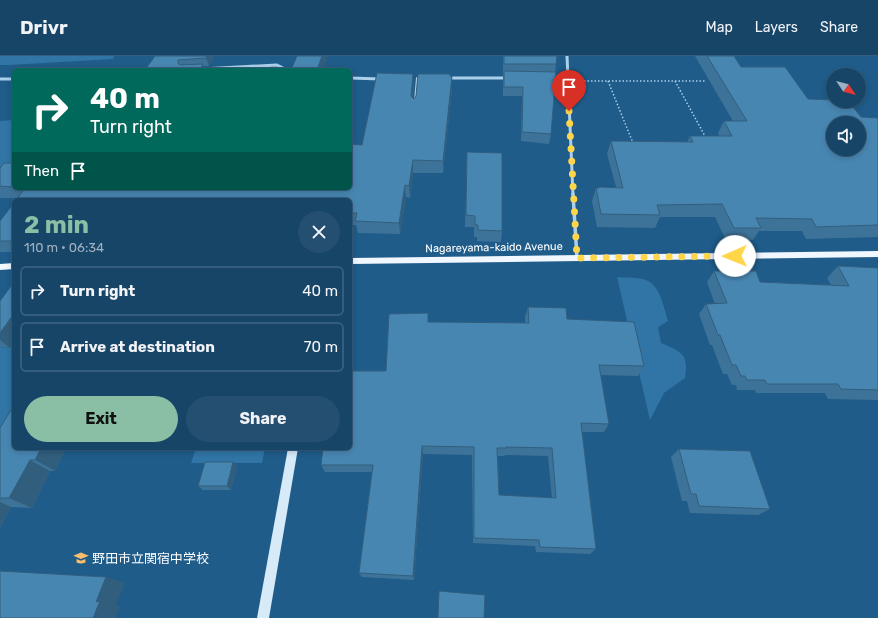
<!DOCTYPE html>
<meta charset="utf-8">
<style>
body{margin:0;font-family:Rubik,"Noto Sans JP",sans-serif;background:#244f71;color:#f1f3f6;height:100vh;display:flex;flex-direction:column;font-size:15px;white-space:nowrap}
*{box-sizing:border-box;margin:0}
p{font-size:13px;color:#9eb1c0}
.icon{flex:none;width:22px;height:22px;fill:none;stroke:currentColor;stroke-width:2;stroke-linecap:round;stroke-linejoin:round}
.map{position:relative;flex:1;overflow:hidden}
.drawer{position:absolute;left:12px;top:142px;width:340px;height:252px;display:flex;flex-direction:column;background:#174568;border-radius:6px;box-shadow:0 2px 6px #0003,0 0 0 1px #365d7c}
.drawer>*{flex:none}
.banner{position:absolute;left:12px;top:12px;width:340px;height:122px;border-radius:6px;box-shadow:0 2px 6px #0003,0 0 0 1px #365d7c;background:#00695c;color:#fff;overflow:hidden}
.needle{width:26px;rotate:125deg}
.tools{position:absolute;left:826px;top:12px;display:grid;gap:8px}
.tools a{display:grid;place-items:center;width:40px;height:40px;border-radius:50%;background:#174568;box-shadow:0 2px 6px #0003,0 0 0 1px #365d7c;font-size:20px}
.pin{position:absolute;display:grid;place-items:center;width:34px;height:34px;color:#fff;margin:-41px -17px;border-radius:50% 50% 50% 0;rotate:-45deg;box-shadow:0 0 4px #0007}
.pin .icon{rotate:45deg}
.me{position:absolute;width:44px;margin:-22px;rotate:269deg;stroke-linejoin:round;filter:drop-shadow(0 0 3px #0008)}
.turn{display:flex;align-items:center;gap:14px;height:84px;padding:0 12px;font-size:18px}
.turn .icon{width:52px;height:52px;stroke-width:2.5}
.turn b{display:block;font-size:28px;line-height:34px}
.then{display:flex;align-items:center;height:38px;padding:0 12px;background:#0003;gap:8px;font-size:15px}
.round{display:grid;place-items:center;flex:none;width:42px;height:42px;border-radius:21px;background:#244f71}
.summary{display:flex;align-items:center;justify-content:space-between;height:68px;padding:0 12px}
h1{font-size:24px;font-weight:700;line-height:30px;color:#8abfa5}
.primary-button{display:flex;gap:8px;margin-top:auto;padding:8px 12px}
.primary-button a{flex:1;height:46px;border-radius:24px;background:#8abfa5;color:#111;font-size:16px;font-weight:700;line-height:46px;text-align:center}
.primary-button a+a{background:#244f71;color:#f1f3f6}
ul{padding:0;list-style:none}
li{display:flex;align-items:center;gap:12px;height:50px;margin:0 8px 6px;padding:0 4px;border:2px solid #365d7c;border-radius:6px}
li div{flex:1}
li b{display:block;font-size:15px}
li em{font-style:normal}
header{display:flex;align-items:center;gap:24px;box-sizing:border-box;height:56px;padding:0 20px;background:#174568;border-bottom:1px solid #365d7c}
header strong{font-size:19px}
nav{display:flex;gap:22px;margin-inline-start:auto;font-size:14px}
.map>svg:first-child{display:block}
</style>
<header>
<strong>Drivr</strong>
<nav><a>Map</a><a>Layers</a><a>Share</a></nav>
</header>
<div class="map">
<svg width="878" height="562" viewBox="0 0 878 562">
<rect width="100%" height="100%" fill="#1f5c8a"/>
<path fill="#3075a5" d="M0 0H114L113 3 9 9H0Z
M14 64V117L0 132V65Z
M617 221C626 222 638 221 646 224 660 229 664 252 668 265L658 271 661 287C681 296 689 297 685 322L664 337 650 364Z
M14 286V385L0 384V291L10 292Z
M196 392H265L262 407H191Z"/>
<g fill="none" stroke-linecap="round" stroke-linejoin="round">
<path stroke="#abd0eb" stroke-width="1.5" stroke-dasharray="1.5 2" stroke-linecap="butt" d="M584 25H706
M608 25 633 87
M675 25 706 82"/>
<path stroke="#abd0eb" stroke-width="2" d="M415 45 417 22"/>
<path stroke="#abd0eb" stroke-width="3" d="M567 0 573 139
M201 13 277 9 287 14
M551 21H567
M350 22 381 23
M447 22H507
M0 23H14"/>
<path stroke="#abd0eb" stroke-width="3.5" d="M573 138 577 202"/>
<path fill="#d7eaf8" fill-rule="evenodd" d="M288 392H298L269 562H257Z"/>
<path fill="#f0f7fe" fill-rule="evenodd" d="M878 195V201L350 208V202Z
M14 207V213L0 214V208Z"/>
</g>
<path fill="#3e7399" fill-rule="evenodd" d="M155 0H214L209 10H204L205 14H145Z
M503 0H557L555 16 551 78 549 88 521 85 522 40H503Z
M695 0H734L741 11 808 43 861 61 878 62V181L806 183 802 175H759L753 184H726L715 161H660L655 172 597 171 592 145 596 132H598L599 131H616L607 98 611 85 687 86 690 80H719L718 77 724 65H733Z
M450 20H452V32L443 117H413L410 142 406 141 400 178 358 177 356 169H350V144L0 142V112L14 107V132H350L362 89 414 29 413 41 414 43Z
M467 96 502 175 501 186 477 185V181H474V171H465Z
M14 147V196H0V165Z
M838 210 878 212V344L828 343 825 337H756L755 334H737L736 329H732L727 318H723L712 289H710L699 258 706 248H715L707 226 714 215 760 226 831 229 827 222Z
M14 226V286L10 292 0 291V245Z
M528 251 567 263 644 310 638 320 600 319 609 368 604 376H582L596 493 590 498 536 496 535 490 473 487 472 399 423 398 414 524 362 521 359 517 372 416H325L321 409 386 315 428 266 525 267V261ZM505 399 548 400 552 442 499 439 498 400H504Z
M0 372 14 392H66L55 415H50L32 452 11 451 0 472Z
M679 393 770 453 758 459 690 457 687 445H682L671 401Z
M237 410 231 434H203L198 430Z"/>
<path fill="#325e7d" d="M207 0H214L209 10 206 2Z
M322 0H328L323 14H317Z
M203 8 205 14H200Z
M413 18 414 29 412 52 411 40Z
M452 20V32L443 117V105Z
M413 104V117L410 142 409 130Z
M405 129 406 141 400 178 399 167Z
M13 259H14V286L10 292 0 284V277Z
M422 390 423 398 414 524 413 520Z
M41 392H66L55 415 35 404Z
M30 404 50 415 32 452 9 442Z
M233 406 237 410 231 434 227 430Z
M0 446 11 451 0 472Z
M106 521 125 527 116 549 120 550 115 562H93L96 546Z"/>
<path fill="#4886b2" stroke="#325e7d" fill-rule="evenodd" d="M155 0H207L206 2 178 4V7L180 9 203 8 200 14H145Z
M297 0H322L317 14H291Z
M504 0H557L556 8H504Z
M707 0H734L741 11H785L808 43 833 44V45H848L861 61 878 62V169L816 171 812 163 756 162 761 172H734L722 148 657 149 660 159 601 158 596 132H599V131L623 132 611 85 693 86 690 80H732L724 65H747ZM833 67H859V93H833Z
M504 15 556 16 551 78 522 76 523 31H504Z
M377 17 413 18 411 40 414 43 416 40 418 18H450V20H452L443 105 413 104 409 130 405 129 399 167 355 165 357 157H350V144H16L25 132H350V88L362 89Z
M467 96 502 97V175L478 174V169H475V160L466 159Z
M4 107H14V131L0 130V112Z
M14 147V185H0V165Z
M838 210 878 212V334L841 333 838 328H767L765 324H747L745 320H741L736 309H732L720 279H718L706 248 727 247 714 215H756L760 226 849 230Z
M14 226V259H13L0 277V245Z
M528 251 566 252 567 263 634 266 644 310 599 309 609 368 581 367 596 493 540 491 539 484 474 482V391L422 390 413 520 359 517 373 409H321L323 392H350V315H386L389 258 428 257V266L529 267ZM506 391 552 392 556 442 499 439 497 392H507Z
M14 349V392H41L35 404H30L9 442H0V372Z
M679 393 750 395 770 453 699 450 696 438H691Z
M205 406H233L227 430H198Z
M0 515 106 521 96 546 100 545 93 562H0Z
M439 535 485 539 484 562H438Z"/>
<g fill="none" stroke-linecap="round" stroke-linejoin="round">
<path stroke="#ffd54a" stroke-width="7" stroke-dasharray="0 12.6" d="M569 55 577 202 735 200"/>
</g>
<defs>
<symbol id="school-bare" viewBox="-9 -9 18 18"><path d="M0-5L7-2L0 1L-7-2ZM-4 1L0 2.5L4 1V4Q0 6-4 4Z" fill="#f9bd6b" stroke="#1f5c8a" stroke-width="2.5" paint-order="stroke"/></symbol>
</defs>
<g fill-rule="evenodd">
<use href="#school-bare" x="71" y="492" width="20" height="20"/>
</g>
<g text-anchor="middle" stroke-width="3" stroke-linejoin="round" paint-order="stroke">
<g font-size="11" fill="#fff" stroke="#1f5c8a">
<text transform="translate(494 191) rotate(-1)" y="4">Nagareyama-kaido Avenue</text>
</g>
<g font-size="13" fill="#fff" stroke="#1f5c8a" text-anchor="start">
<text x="92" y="507">野田市立関宿中学校</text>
</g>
</g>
</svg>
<div class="tools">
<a><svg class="needle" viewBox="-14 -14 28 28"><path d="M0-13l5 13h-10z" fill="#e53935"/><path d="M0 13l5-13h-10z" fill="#9eb1c0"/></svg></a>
<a><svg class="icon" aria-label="sound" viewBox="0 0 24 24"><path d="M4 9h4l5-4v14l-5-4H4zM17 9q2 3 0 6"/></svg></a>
</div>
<div class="pin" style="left:569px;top:55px;background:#d93025"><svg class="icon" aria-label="arrive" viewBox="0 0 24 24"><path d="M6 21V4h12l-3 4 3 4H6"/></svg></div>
<svg class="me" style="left:735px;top:200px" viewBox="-20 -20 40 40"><circle r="19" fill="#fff"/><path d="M0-13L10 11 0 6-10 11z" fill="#ffd54a"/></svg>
<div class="banner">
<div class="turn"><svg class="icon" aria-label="right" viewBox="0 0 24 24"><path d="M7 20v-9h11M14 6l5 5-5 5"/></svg><div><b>40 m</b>Turn right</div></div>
<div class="then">Then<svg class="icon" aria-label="arrive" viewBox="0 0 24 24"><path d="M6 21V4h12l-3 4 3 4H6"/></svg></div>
</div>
<section class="drawer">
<div class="summary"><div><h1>2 min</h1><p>110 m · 06:34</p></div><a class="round"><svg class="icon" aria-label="close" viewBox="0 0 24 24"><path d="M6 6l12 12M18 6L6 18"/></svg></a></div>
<ul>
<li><svg class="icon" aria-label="right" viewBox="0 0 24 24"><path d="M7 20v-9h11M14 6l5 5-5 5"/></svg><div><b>Turn right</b></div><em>40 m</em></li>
<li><svg class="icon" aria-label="arrive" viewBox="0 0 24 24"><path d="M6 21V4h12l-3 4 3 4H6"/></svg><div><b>Arrive at destination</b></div><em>70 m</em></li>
</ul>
<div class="primary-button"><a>Exit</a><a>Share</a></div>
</section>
</div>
